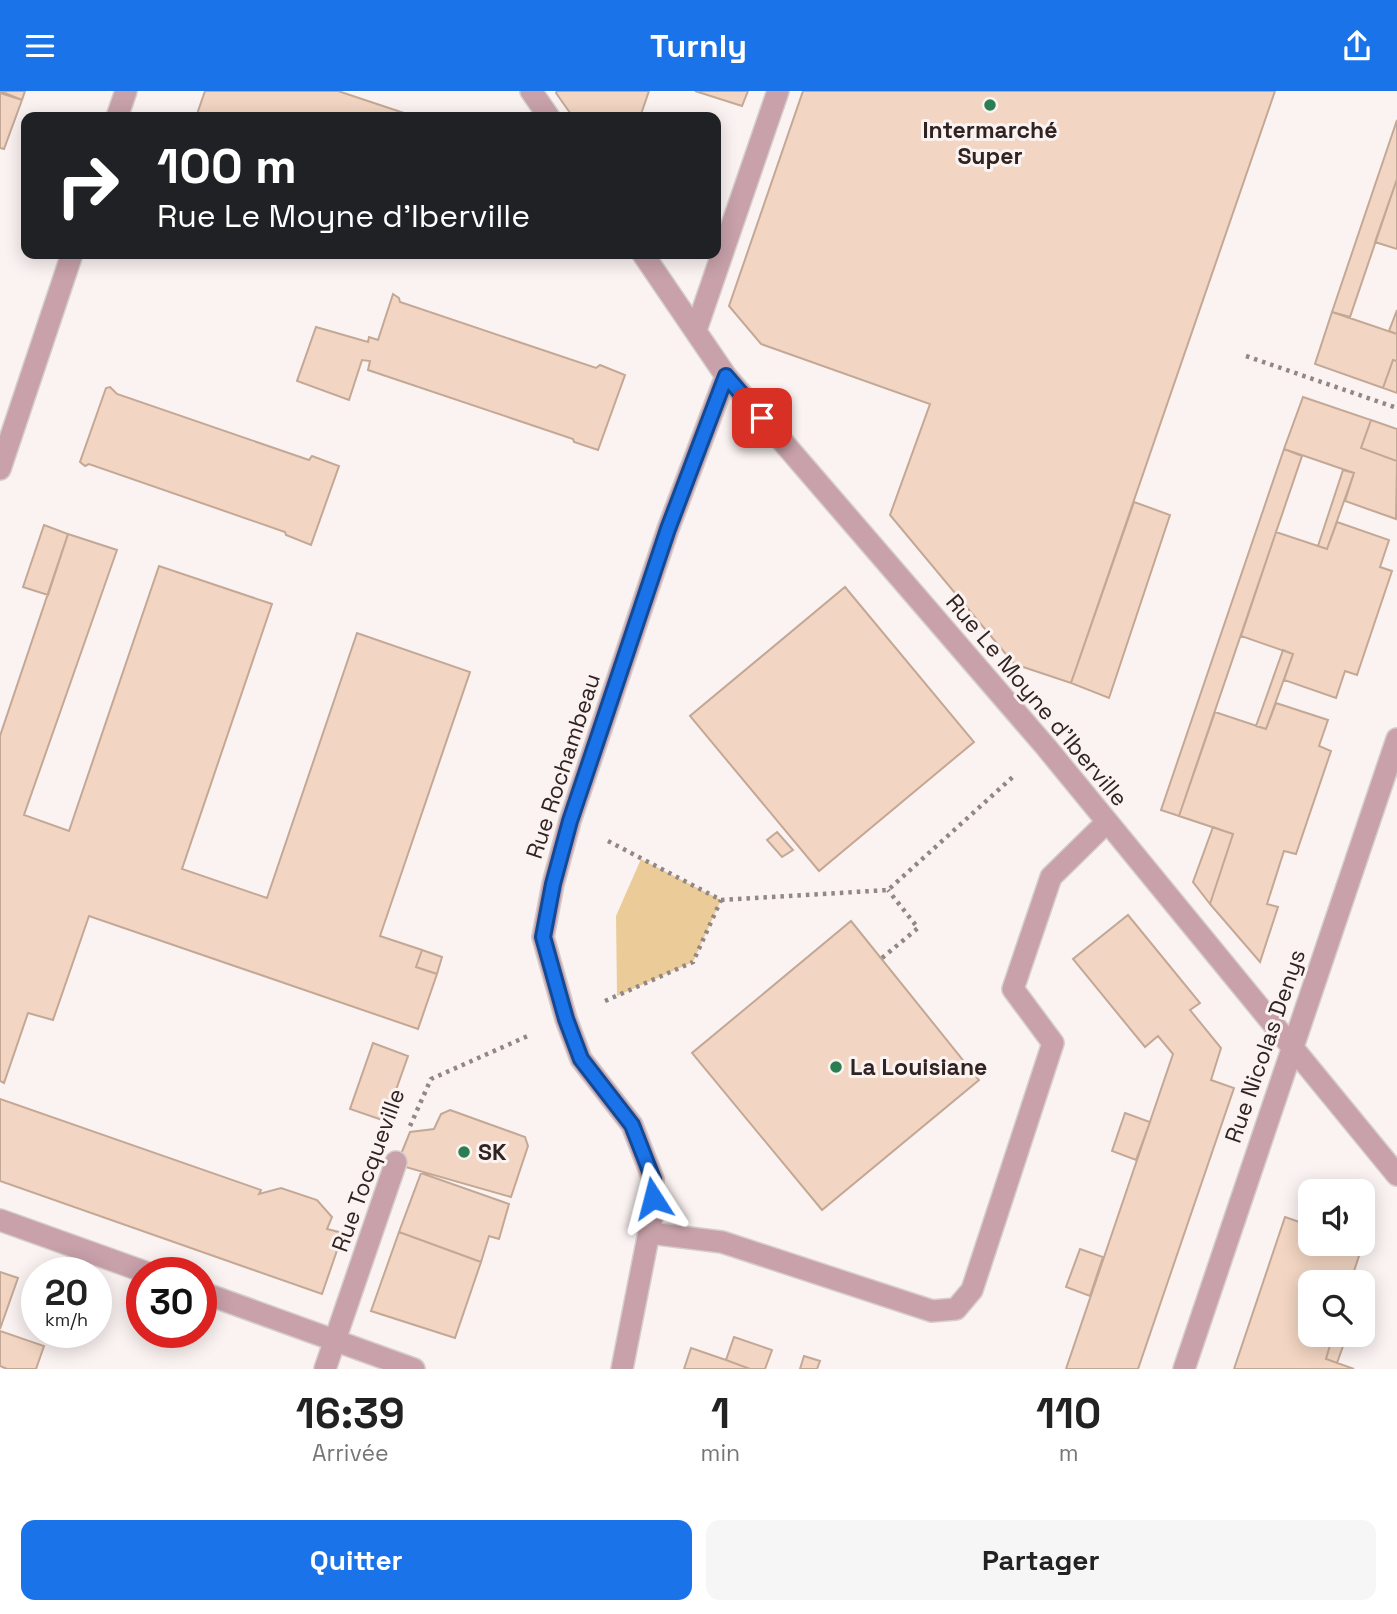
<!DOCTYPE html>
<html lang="fr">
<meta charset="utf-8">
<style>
body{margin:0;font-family:"Space Grotesk",sans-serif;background:#f6f6f6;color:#222;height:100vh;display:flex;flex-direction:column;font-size:26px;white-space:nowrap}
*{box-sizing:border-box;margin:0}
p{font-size:23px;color:#767676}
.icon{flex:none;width:38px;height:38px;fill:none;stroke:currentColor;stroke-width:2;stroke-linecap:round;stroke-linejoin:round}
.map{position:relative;height:1278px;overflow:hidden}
.side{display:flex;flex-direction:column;background:#fff;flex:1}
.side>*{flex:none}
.top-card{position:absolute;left:21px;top:21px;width:700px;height:147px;border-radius:14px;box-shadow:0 4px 18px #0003;background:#202124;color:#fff;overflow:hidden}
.fabs{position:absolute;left:1298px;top:1088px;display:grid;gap:14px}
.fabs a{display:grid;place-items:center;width:77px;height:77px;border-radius:14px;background:#fff;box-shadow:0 4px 18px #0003;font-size:35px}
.speed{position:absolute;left:21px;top:1166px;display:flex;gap:14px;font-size:35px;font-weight:700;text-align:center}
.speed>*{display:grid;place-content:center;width:91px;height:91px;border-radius:50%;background:#fff;box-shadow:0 4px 18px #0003;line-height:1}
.speed small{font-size:18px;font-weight:400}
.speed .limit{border:10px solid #d22;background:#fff;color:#111}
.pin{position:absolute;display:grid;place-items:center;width:60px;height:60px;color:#fff;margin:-30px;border-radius:14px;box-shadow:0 4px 10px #0006}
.me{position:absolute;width:77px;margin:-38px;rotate:351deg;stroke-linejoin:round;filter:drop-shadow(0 0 5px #0008)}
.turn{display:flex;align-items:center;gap:24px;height:147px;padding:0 21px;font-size:32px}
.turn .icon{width:91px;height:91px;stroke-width:2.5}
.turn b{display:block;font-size:49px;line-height:60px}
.eta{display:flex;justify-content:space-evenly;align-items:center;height:119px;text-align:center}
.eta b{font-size:42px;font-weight:600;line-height:49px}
.primary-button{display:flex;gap:14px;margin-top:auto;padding:14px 21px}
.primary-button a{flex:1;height:80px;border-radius:14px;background:#1a73e8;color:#fff;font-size:28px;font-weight:600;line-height:80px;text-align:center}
.primary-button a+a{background:#f6f6f6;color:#222}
header{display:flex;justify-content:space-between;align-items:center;height:91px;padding:0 21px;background:#1a73e8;color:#fff;font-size:32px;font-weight:600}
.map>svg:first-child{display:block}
</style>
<header><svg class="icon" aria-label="menu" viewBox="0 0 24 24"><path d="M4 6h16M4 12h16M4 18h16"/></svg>Turnly<svg class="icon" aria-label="share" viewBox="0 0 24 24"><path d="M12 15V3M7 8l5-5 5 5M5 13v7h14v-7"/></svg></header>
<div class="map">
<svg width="1397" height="1278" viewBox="0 0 1397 1278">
<rect width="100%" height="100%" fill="#fbf3f2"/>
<path fill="#ebcc99" d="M641 768 721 809 693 871 617 905 616 825Z"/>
<path fill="#f2d5c2" stroke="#c4a896" stroke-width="2" d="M0 0H25L22 9Z
M205 0H338L416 26H196Z
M557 0H649L640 26H573L556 2Z
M695 0H748L742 15Z
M803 0H1275L1071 592 1014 573 890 424 930 313 761 253 729 215Z
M0 2 22 9 4 58 0 57Z
M1397 29V88L1350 226 1332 221Z
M1397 88V158L1375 151Z
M393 203 399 207 400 211 596 277 600 274 625 284 598 359 574 351 573 348 368 279 370 270 362 269 349 309 297 290 316 236 368 251 369 246 378 249Z
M1397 219V243L1389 240Z
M1332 221 1397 243V270L1393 269 1383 297 1315 273Z
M1393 269 1397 270V302L1383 297Z
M110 296 117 303 309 369 312 365 339 375 311 454 286 444 285 441 89 373 85 375 80 371 106 297Z
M1303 306 1371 329 1361 357 1397 370 1396 428 1345 410 1354 382 1284 358Z
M1371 329 1397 338V370L1361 357Z
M1284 358 1302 365 1179 725 1161 719Z
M1343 379 1354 382 1327 458 1318 455Z
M1134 411 1170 424 1109 607 1071 592Z
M1337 431 1389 449 1380 476 1392 480 1357 584 1345 580 1336 607 1284 589 1293 563 1241 545 1276 441 1327 458Z
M44 434 68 443 48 504 23 496Z
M68 443 117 459 24 724 69 740 159 475 272 513 182 778 267 807 357 542 470 581 380 845 422 859 416 876 437 883 418 938 89 825 53 929 28 922 4 992 0 990V645Z
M845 496 974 651 819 780 690 625Z
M1283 559 1293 563 1266 638 1256 635Z
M1276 612 1328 629 1319 655 1331 660 1296 763 1284 760 1267 813 1278 816 1260 871 1210 813 1233 743 1179 725 1215 621 1266 638Z
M1213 736 1233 743 1210 813 1193 791Z
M777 741 793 759 782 766 767 749Z
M1128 824 1200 912 1190 919 1221 957 1211 989 1234 997 1138 1278H1066L1173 963 1158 945 1145 956 1073 868Z
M851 830 979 989 822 1119 692 962Z
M422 859 442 866 437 883 416 876Z
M373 952 408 965 385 1030 350 1018Z
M0 1008 261 1099 259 1103 281 1097 317 1109 332 1126 327 1138 343 1142 322 1203 0 1090Z
M450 1019 525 1046 528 1055 511 1106 402 1075 399 1068 410 1041 434 1038 441 1023Z
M1125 1022 1150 1031 1136 1069 1112 1060Z
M421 1082 509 1113 499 1148 489 1145 481 1171 399 1141Z
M1285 1126 1311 1135V1153H1363L1350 1192H1311V1244H1333L1326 1268 1354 1278H1234Z
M399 1141 481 1171 455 1247 371 1220Z
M1080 1158 1103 1166 1090 1205 1066 1196Z
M0 1181 18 1187 0 1238Z
M1353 1182 1368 1187 1363 1200V1192H1350Z
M0 1240 44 1255 36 1278H7L0 1275Z
M1333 1244H1347L1337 1272 1326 1268Z
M734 1246 772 1259 765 1278H750L726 1269Z
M691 1257 726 1269 750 1278H684Z
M804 1265 820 1270 817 1278H800Z"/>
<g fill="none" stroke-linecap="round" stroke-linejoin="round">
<defs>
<path id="service" d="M650 1142 722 1151 932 1220 956 1218 972 1199 1053 952 1013 898 1051 786 1106 732"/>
<path id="minor" d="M531 0 549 26
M117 26 126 0
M643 163 726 285 1046 656 1397 1084
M696 239 778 0
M0 378 72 163
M0 1129 145 1181
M201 1201 414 1278
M325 1278 396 1071
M622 1278 652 1126 653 1088 632 1034 581 968 566 928 543 846 553 793 570 730 668 438 726 285
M1184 1278 1397 648"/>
</defs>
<use href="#service" stroke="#d6cecc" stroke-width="24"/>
<use href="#minor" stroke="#d6cecc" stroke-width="24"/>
<path stroke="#918785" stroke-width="4.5" stroke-dasharray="3.5 5" stroke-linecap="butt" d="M1246 265 1397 317
M608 750 721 809 888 799 1016 683
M882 867 918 837 888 799
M605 910 693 871 721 809
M410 1035 431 988 530 944"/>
<use href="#service" stroke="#c8a1aa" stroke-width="21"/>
<use href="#minor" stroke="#c8a1aa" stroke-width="21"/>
</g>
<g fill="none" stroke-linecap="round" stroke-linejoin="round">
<defs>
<path id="route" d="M653 1107V1088L632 1034 581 968 566 928 543 846 553 793 570 730 668 438 726 285 762 327"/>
</defs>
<use href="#route" stroke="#114b97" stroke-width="18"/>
<use href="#route" stroke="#1a73e8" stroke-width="12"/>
</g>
<g fill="#2b7e4f" stroke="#fbf3f2" stroke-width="2.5">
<circle cx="990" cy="14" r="7"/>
<circle cx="836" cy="976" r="7"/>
<circle cx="464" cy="1061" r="7"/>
</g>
<g text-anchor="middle" stroke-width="6" stroke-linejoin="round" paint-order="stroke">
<g font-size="23" font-weight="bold" fill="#302320" stroke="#fbf3f2" text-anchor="start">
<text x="990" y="47" text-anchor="middle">Intermarché<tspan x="990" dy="26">Super</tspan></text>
<text x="850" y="984">La Louisiane</text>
<text x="478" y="1069">SK</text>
</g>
<g font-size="23" fill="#302320" stroke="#fbf3f2">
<text transform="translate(1037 609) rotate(50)" y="8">Rue Le Moyne d'Iberville</text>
<text transform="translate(563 675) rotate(-72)" y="8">Rue Rochambeau</text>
<text transform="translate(1265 955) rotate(-71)" y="8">Rue Nicolas Denys</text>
<text transform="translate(368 1079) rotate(-70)" y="8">Rue Tocqueville</text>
</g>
</g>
</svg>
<div class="fabs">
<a><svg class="icon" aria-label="sound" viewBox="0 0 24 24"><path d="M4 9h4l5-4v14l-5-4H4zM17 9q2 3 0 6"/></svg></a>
<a><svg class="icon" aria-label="search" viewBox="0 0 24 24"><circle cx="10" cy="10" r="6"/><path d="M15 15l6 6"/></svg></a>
</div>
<div class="speed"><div>20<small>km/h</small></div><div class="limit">30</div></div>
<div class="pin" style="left:762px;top:327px;background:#d93025"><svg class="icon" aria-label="arrive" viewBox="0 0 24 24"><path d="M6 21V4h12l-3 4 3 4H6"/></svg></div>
<svg class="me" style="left:653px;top:1107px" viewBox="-20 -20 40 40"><path d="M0-17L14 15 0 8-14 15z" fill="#1a73e8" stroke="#fff" stroke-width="4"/></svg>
<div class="top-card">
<div class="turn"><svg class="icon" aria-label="right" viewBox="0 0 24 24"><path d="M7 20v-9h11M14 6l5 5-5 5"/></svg><div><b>100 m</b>Rue Le Moyne d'Iberville</div></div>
</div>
</div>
<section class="side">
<div class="eta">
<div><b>16:39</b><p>Arrivée</p></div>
<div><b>1</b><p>min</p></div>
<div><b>110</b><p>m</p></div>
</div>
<div class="primary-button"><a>Quitter</a><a>Partager</a></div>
</section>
